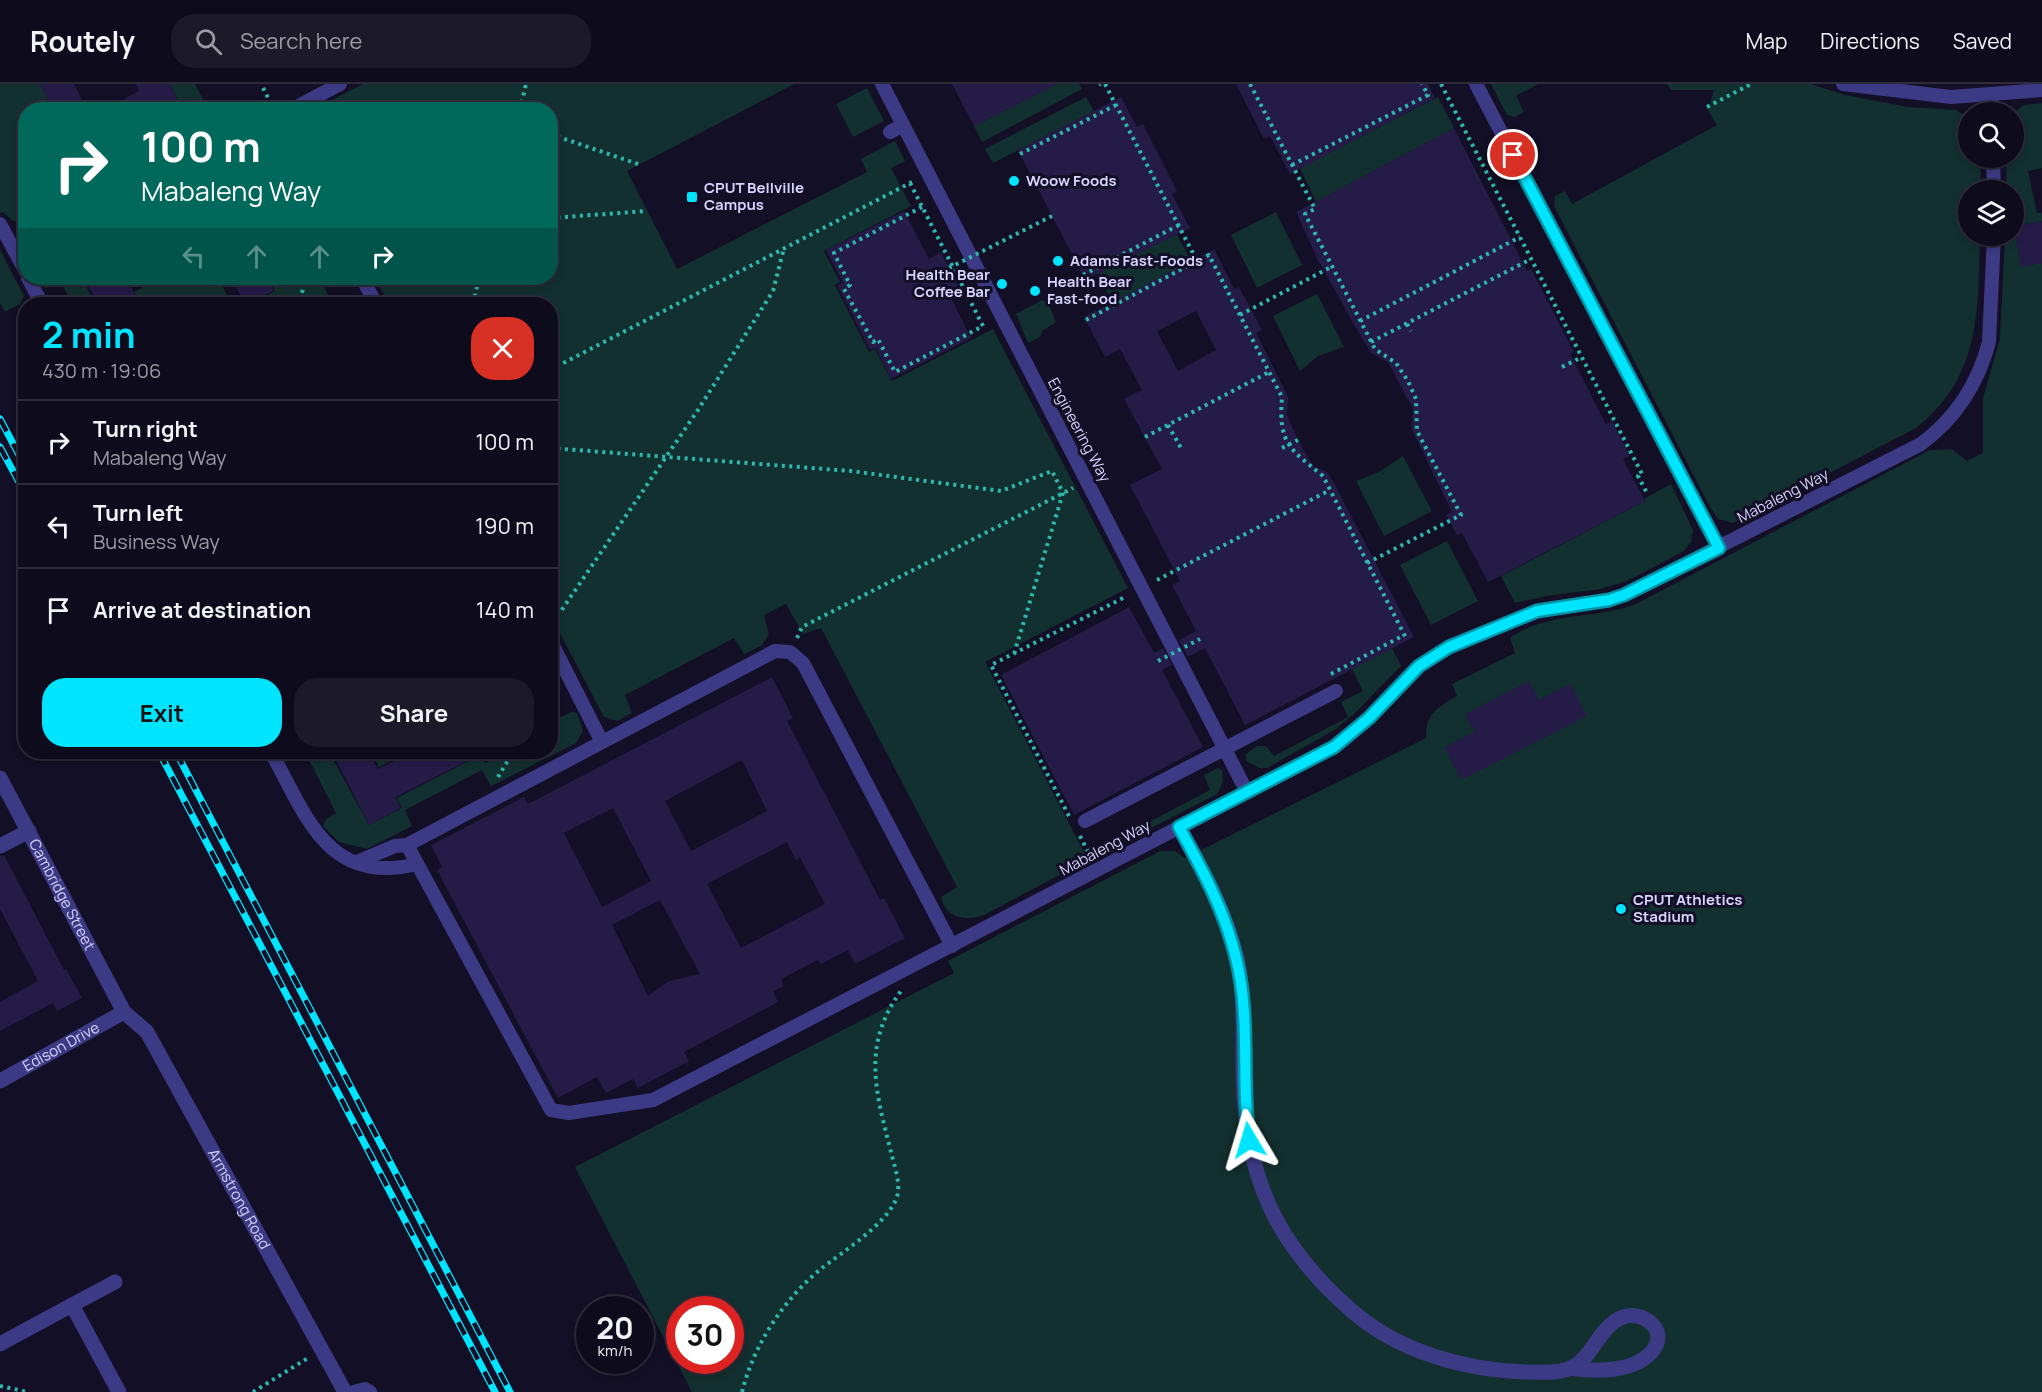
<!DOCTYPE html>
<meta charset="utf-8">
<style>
body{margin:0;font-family:Manrope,sans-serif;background:#1c1929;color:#f1f3f6;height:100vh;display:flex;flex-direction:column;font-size:22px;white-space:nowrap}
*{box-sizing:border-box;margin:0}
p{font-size:20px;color:#9b9ba3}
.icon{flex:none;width:33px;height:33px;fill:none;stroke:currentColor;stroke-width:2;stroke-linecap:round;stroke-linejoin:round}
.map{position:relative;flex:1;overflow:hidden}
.sheet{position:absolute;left:18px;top:213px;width:540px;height:462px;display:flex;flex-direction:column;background:#0e0b1c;border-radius:24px;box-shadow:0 3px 9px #0003,0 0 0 2px #2e2b3b}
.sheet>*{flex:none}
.banner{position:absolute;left:18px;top:18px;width:540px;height:183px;border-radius:24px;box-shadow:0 3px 9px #0003,0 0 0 2px #2e2b3b;background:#00695c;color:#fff;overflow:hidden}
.fabs{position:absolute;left:1958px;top:18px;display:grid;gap:12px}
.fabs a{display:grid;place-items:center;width:66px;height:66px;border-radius:50%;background:#0e0b1c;box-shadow:0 3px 9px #0003,0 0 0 2px #2e2b3b;font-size:30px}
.speed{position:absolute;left:576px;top:1212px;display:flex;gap:12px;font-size:30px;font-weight:700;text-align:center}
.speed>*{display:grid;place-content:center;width:78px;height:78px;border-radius:50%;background:#0e0b1c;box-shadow:0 3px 9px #0003,0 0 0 2px #2e2b3b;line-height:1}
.speed small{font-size:15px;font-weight:400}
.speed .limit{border:9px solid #d22;background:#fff;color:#111}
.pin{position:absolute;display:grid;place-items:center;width:51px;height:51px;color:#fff;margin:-26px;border:3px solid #fff;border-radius:50%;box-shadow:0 2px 6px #0007}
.me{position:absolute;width:66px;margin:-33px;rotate:353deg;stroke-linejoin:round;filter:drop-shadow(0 0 4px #0008)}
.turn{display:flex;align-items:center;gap:21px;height:126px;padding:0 24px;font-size:27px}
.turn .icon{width:78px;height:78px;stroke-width:2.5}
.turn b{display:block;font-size:42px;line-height:51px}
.lanes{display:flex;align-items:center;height:57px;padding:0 24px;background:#0003;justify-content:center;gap:30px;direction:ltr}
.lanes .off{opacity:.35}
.round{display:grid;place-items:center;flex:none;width:63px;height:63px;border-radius:24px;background:#1c1929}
.summary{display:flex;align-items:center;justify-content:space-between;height:102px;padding:0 24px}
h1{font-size:36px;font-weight:700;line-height:45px;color:#00e5ff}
.button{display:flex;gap:12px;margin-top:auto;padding:12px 24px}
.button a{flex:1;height:69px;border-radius:24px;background:#00e5ff;color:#111;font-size:24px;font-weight:700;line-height:69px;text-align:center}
.button a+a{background:#1c1929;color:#f1f3f6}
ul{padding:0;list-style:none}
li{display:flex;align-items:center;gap:18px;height:84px;padding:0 24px;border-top:2px solid #2e2b3b}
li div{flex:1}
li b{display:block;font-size:22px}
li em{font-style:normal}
header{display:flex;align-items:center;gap:36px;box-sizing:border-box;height:84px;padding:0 30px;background:#0e0b1c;border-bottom:2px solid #2e2b3b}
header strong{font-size:28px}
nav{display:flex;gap:33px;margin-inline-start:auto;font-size:21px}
.search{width:420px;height:54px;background:#1c1929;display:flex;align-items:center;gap:15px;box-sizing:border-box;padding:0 21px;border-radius:24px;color:#9b9ba3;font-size:22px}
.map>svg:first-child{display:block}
</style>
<header>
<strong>Routely</strong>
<div class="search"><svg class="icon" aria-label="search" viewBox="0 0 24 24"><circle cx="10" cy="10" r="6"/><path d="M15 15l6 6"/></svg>Search here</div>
<nav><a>Map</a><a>Directions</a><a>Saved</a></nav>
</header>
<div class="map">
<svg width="2042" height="1308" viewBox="0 0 2042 1308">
<rect width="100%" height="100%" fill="#130f26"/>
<path fill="#12302f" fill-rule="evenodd" d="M0 0H40L53 25 26 26 25 142 12 136 3 128 0 129Z
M170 0H195L208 25H177L181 23Z
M363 0H794L627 87 677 185 867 88 861 75 895 57 905 77 891 84 911 122 824 167 840 198 835 201 869 268 875 265 892 297 993 245 1128 504 985 578 1088 776 984 831C965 837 946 835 941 813L957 803 821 544 803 550 786 520 764 531 769 550 761 562 744 570 734 554 625 611 632 629 617 637 604 633 551 532 550 220H389L375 194H550V26L314 25Z
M1057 0H1079L1082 5 982 58 974 42Z
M1491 0H1538L1516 12 1524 28 1515 33 1507 31Z
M1667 0H1811L1845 11 1908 23 1956 26 1968 33V74H1980L1981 106H1968V152H1980C1978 227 1981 293 1916 344L1733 439 1718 435 1710 423 1554 122 1555 112 1565 107 1572 120 1717 41 1708 26 1714 6H1671Z
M867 4 884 37 853 53 836 20Z
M1086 13 1094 27 993 79 985 65Z
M1438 13 1454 44 1316 118 1300 84Z
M2042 19V84L2028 87 2037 129H2042V137L2014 142 2021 182 2042 179V1308H692L575 1083 954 889 948 877 1160 767H1175L1185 774 1426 654C1425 630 1438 623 1457 612L1452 600 1515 569 1510 554C1546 528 1593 535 1634 521L1930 366 1952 365 1967 377 1983 369V314L2000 255 2005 152H2013V106H2007L2006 74H2013V29L2024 21ZM680 1226H730V1276H680Z
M1276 128 1302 181 1257 204 1231 151Z
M1176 149 1191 177 1113 219 1097 190Z
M0 166 24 212 20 220 5 228 0 219Z
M41 194H81L96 220H73L61 199 46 204Z
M141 194H218L232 220H141L134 208 142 204 138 195Z
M268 194H319L333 220H250L275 207Z
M1317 210 1344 263 1318 272 1300 287 1273 232Z
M1042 216 1048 219 1056 238 1042 247 1040 253 1028 259 1016 230Z
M1403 372 1432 427 1384 452 1356 397 1379 388Z
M1671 400 1693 446 1691 458 1684 467 1627 497 1600 505 1547 512 1515 519 1501 492 1645 417 1644 415Z
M1447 457 1478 517 1431 541 1400 481Z
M1392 564 1401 582 1354 630 1336 645 1267 684H1259L1246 677V670L1257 662H1266L1274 672 1348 633 1341 618 1363 607 1352 585Z
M551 619 558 634 572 628 577 629 583 647 576 659 491 702 482 686 405 726 412 742 367 765 339 758 323 742 326 735 336 729 305 668H329L369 741 402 724 397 714 480 671 485 679 507 668H550Z
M371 668H408L379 683Z
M1218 684 1222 686 1223 698 1217 710 1095 773 1092 768 1210 706 1204 691Z"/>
<path fill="#241b47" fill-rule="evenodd" d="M40 0H74L87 26H53Z
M136 0H170L182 26H103L139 7Z
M952 0H1057L974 42Z
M1236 0H1428L1435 14 1290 90 1270 52 1264 55Z
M1121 13 1137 43 1143 40 1177 107 1172 110 1190 144 1085 196 1018 66Z
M1454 44 1527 187 1531 185 1574 268 1570 270 1606 340 1612 337 1630 372 1623 375 1645 417 1488 498 1462 449 1457 451 1446 431 1452 428 1411 344 1413 325 1388 278 1371 269 1357 246 1317 174 1296 128Z
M904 127 929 175 941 168 958 202 948 208 971 254 891 295 876 264 870 266 837 201 843 199 826 166Z
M2042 137V179L2021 183 2014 142Z
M1214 165 1234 205 1239 203 1262 246 1256 249 1288 313 1287 331 1298 356 1313 382 1327 388 1334 399 1414 553 1245 641 1205 564 1188 573 1179 556 1196 547 1172 501 1180 497 1130 401 1162 385 1124 315 1142 306 1120 265 1105 273 1084 233ZM1196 227 1216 266 1178 287 1157 247Z
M84 194H126L140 220H98Z
M231 194H267L274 207 245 220Z
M1129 523 1154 569 1163 564 1172 581 1162 586 1203 663 1074 731 1001 591Z
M772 593 793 634 787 637 880 816 884 814 905 854 855 880 848 866 821 880 818 876 781 895 784 902 773 907 778 918 684 968 689 977 638 1004 633 995 606 1009 597 993 558 1014 437 786 442 783 431 761 524 713 528 720ZM742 676 767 727 691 767 665 717ZM613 724 651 797 602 823 564 749ZM787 758 796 776 800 773 825 820 741 864 707 800ZM660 816 700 890 669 897 648 912 612 841Z
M1529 597 1539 616 1570 600 1587 632 1461 696 1444 663 1475 648 1465 630Z
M332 668H369L378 685 413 668H485L396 713 401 724 369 741Z
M4 771 64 886 66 885 82 914 57 927 53 919 0 947V918L38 897 0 825V772Z"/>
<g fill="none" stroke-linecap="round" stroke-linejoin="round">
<path stroke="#2fb8b0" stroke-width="4" stroke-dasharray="3 4.5" stroke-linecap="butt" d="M1105 0 1197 177 1209 171 1282 313C1278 360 1290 365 1323 392L1407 556
M1250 0 1315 125 1305 130 1375 265 1396 279 1408 297 1416 315 1417 347 1461 431 1367 479
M1441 0 1642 390 1638 392 1648 411
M1099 1 1100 0
M263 4 274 25
M1707 23 1751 0
M520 26 526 0
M550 50 638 80
M1020 70 1116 21
M1292 81 1428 11 1422 0
M910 99 983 242 895 288 878 255 873 258 844 205 850 201 834 169 922 123
M550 134 647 127
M1083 191 1179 141
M300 216 306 194
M292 220 300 216 314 220
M473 220 479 194
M1240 231 1331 183
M1086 236 1197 177
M1360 237 1520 153
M1407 240 1411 247
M1371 258 1531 175
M1562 283 1582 273
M550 286 912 98
M1168 341 1181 364
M1145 353 1269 288
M550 364 851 387 1001 407 1052 387 1063 409 1014 570
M1282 364 1298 356
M1157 496 1330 406
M550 535 561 527 698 326 773 207 784 164
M797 554 802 543 1073 404
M1331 590 1404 551
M498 693 513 668
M1069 732 991 581 1127 512
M1080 752 1090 772
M0 1302 28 1308
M253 1308 308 1274
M742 1308C754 1260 784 1215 822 1184 844 1167 888 1139 897 1113 901 1099 894 1081 891 1068 876 1009 861 961 901 907"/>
<path stroke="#3d3a85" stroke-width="14" d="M882 0 1247 708
M1476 0 1719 464
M1843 0 1951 13 2042 6
M1992 12V28
M291 26 340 0
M890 48 903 41
M1993 74 1994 106
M0 140 26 188
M28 194 42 220
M362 194 376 220
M550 556 602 658
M271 668C306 731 327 802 417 780
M1085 737 1336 607
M407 761 551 1026 569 1029 653 1016 1334 663 1369 634 1419 582 1449 563 1537 527 1609 516 1624 511 1921 360C1956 334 1978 300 1989 258L1994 152
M357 778 395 762 407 761 775 567 790 568 803 579 952 862
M354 1308 365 1305 370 1308"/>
<g stroke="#3d3a85" stroke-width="15">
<path id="s1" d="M0 694 124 928 147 948 345 1308"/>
<path d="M1179 743C1202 785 1226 828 1237 875 1247 920 1241 967 1244 1013 1250 1105 1283 1167 1352 1227 1399 1268 1465 1286 1526 1288 1540 1288 1558 1290 1571 1284 1593 1274 1599 1242 1623 1233 1642 1226 1668 1245 1654 1265 1636 1289 1596 1288 1570 1284"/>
<path d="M0 762 29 747"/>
<path id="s2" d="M0 997 124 928"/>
<path d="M72 1221 115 1198"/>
<path d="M0 1260 72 1221 119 1308"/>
</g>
<defs>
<path id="rail" d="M0 335 26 384
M0 363 26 411
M159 668 495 1308
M176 668 510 1308"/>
</defs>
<use href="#rail" stroke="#00e5ff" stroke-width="7"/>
<use href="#rail" stroke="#130f26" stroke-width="4.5" stroke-dasharray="14" stroke-linecap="butt"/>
<path stroke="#2fb8b0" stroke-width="4" stroke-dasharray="3 4.5" stroke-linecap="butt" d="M949 184 1052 132
M1158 577 1200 555"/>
</g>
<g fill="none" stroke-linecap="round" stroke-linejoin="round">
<defs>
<path id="route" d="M1249 1056C1241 996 1251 933 1236 874 1225 827 1202 785 1179 743L1334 663 1369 634 1419 582 1449 563 1537 527 1609 516 1624 511 1719 464 1513 71"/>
</defs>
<use href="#route" stroke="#0095a6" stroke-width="15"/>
<use href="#route" stroke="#00e5ff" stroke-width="10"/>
</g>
<g fill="#00e5ff" stroke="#130f26" stroke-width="2">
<circle cx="1014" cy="97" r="6"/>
<rect x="686" y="107" width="12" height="12" rx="3"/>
<circle cx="1058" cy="177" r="6"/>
<circle cx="1002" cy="200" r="6"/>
<circle cx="1035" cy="207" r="6"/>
<circle cx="1621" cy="825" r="6"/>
</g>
<g text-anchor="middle" stroke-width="6" stroke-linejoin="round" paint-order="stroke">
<g font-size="15" font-weight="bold" fill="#d9d4ff" stroke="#130f26" text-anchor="start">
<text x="1026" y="102">Woow Foods</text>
<text x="704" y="109">CPUT Bellville<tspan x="704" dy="17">Campus</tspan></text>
<text x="1070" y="182">Adams Fast-Foods</text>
<text x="990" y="196" text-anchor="end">Health Bear<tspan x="990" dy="17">Coffee Bar</tspan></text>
<text x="1047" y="203">Health Bear<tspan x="1047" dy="17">Fast-food</tspan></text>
<text x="1633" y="821">CPUT Athletics<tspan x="1633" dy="17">Stadium</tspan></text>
</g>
<g font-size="15" fill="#d9d4ff" stroke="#130f26">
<text transform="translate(1079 346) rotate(62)" y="5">Engineering Way</text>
<text transform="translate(1783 412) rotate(-27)" y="5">Mabaleng Way</text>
<text transform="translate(1105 764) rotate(-28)" y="5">Mabaleng Way</text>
<text dy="5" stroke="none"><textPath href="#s1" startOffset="132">Cambridge Street</textPath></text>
<text dy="5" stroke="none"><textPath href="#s2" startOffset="70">Edison Drive</textPath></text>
<text dy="5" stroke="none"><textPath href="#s1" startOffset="486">Armstrong Road</textPath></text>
</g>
</g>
</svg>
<div class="fabs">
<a><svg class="icon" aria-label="search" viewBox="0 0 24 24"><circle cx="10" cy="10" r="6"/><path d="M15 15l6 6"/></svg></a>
<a><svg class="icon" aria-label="layers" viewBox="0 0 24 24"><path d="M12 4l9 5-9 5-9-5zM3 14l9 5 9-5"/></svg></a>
</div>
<div class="speed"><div>20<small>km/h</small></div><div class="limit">30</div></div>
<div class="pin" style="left:1513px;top:71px;background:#d93025"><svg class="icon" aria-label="arrive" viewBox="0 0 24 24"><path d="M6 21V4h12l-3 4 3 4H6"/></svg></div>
<svg class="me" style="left:1249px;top:1056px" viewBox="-20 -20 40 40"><path d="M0-17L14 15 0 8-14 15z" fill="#00e5ff" stroke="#fff" stroke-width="4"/></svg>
<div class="banner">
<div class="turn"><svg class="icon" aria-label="right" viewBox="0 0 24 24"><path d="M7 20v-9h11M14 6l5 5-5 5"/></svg><div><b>100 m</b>Mabaleng Way</div></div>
<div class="lanes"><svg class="icon off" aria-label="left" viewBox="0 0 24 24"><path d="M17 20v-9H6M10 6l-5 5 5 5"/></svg><svg class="icon off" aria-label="ahead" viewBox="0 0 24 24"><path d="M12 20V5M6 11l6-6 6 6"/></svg><svg class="icon off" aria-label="ahead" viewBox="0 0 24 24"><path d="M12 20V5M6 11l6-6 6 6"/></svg><svg class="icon" aria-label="right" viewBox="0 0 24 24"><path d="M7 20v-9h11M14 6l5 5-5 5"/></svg></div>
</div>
<section class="sheet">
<div class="summary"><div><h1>2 min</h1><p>430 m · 19:06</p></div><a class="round" style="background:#d93025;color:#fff"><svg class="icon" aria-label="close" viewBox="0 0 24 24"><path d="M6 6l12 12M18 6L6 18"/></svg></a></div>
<ul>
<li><svg class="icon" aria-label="right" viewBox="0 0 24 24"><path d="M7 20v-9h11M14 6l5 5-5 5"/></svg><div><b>Turn right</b><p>Mabaleng Way</p></div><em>100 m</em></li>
<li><svg class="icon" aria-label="left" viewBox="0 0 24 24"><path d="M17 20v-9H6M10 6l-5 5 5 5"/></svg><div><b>Turn left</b><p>Business Way</p></div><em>190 m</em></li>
<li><svg class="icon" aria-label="arrive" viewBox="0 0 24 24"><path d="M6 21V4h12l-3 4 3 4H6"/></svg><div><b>Arrive at destination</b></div><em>140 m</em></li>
</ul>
<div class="button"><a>Exit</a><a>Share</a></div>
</section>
</div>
